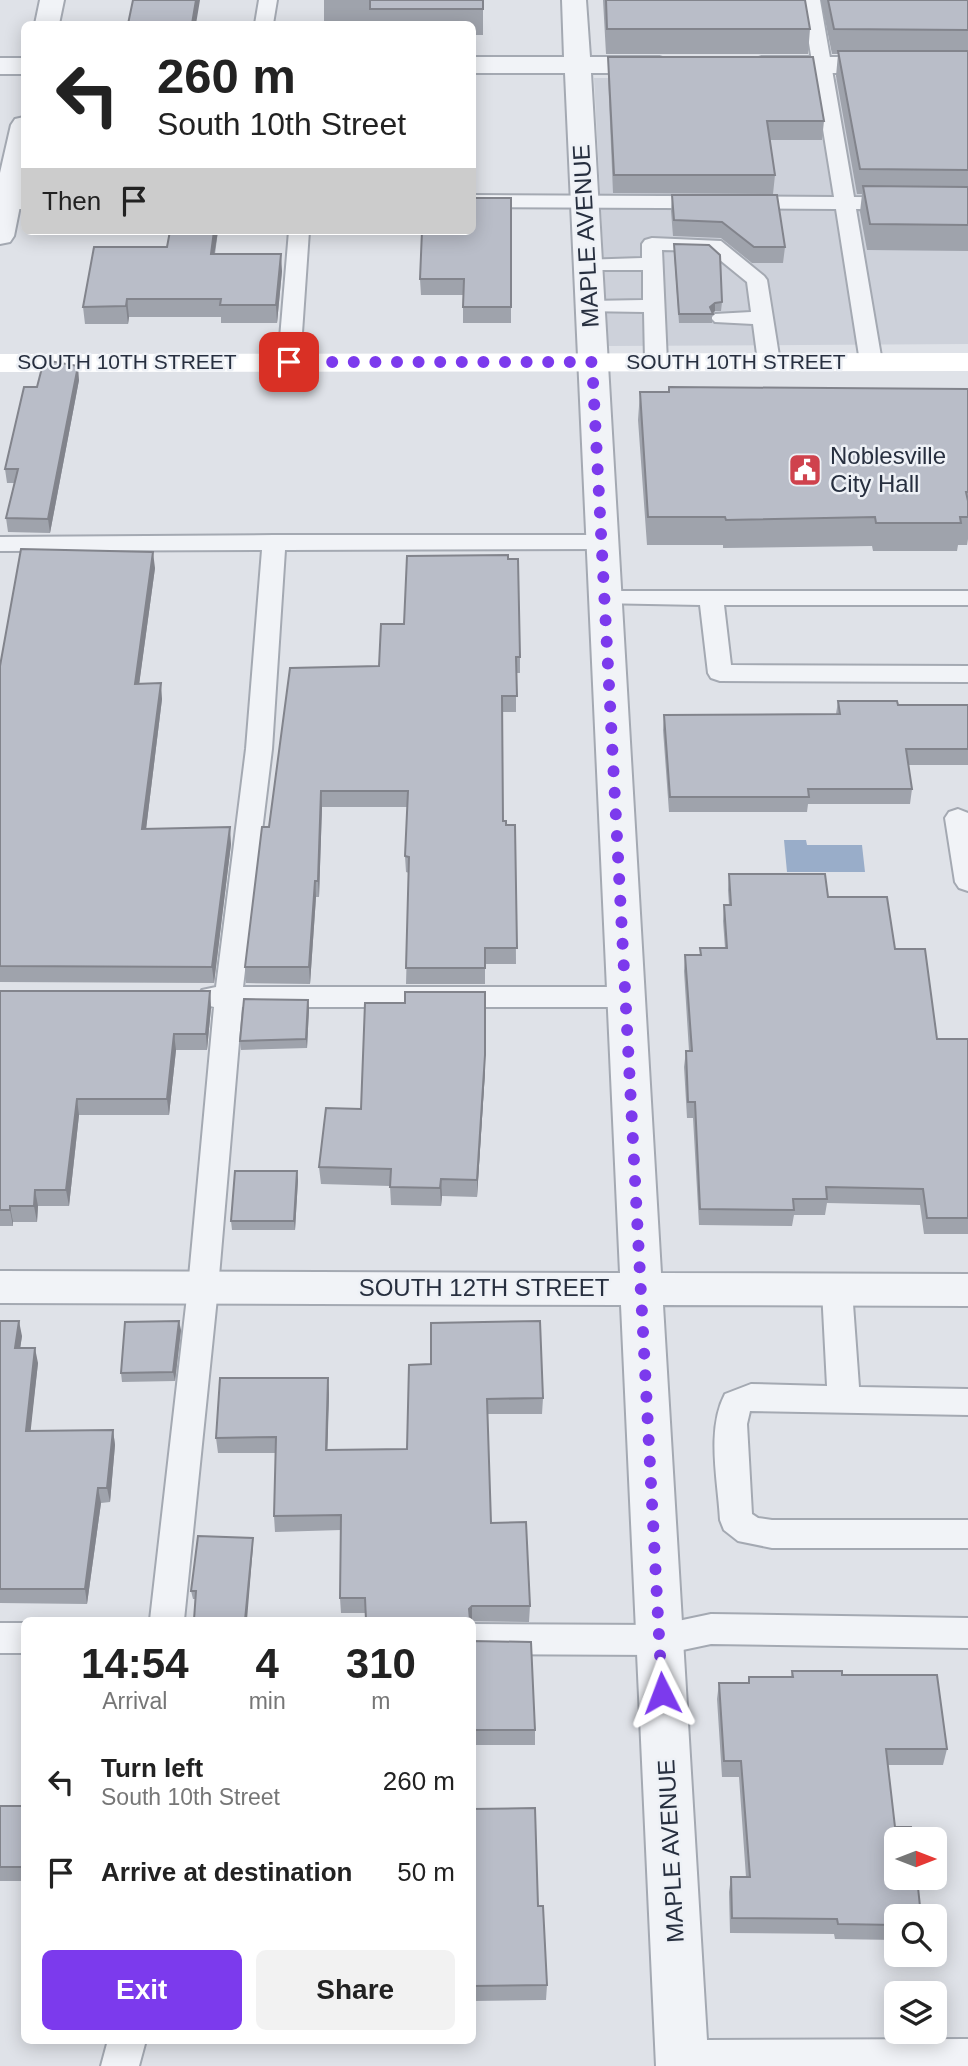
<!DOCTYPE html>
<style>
body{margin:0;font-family:Arial,sans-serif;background:#f2f2f2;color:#222;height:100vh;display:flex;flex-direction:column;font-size:26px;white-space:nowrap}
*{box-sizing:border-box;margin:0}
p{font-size:23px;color:#767676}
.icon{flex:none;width:38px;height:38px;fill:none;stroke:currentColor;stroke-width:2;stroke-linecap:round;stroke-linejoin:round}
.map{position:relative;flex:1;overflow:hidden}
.details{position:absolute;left:21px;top:1617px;width:455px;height:427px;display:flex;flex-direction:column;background:#fff;border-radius:10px;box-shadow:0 4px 18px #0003}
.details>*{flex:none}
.hud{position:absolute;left:21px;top:21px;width:455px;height:214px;border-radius:10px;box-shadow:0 4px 18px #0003;background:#fff;color:#222;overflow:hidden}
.needle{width:46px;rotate:90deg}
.controls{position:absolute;left:884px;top:1827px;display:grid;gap:14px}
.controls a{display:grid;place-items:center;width:63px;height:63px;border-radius:10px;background:#fff;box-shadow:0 4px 18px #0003;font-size:35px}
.pin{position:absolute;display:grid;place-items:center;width:60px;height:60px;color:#fff;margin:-30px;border-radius:14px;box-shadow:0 4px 10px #0006}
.me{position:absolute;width:77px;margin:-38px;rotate:357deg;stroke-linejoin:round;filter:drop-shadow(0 0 5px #0008)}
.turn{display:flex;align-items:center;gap:24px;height:147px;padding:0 21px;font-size:32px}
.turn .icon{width:91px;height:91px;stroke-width:2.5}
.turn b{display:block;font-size:49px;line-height:60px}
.then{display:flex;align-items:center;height:66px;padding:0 21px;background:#0003;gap:14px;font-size:26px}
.eta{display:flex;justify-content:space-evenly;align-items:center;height:119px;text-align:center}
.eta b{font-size:42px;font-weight:800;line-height:49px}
.cta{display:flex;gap:14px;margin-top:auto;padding:14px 21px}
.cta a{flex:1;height:80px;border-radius:10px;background:#7c3aed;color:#fff;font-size:28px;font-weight:800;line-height:80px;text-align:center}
.cta a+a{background:#f2f2f2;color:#222}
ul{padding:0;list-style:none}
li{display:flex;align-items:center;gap:21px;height:91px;padding:0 21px}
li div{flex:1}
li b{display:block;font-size:26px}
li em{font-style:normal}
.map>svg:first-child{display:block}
</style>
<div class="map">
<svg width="968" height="2066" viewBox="0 0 968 2066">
<rect width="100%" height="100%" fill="#dfe2e8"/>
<path fill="#cdd1da" d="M594 78 968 79V344L608 346Z"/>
<path fill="#99adc9" d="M784 840H806L807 845H862L865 872H787Z"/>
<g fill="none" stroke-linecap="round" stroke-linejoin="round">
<defs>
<path id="lane" d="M259 0H277L273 24H255Z
M802 0H820L854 197 968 198V210L856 209 882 362 879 367H863L860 362 836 209 472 207V195L834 197Z
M0 197H24V209H0Z
M289 231H309L300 362 297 367H281L278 362Z
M652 238 721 241 764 276 767 280 780 362 777 367H761L758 362 753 324 715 322 711 318 715 314 751 312 747 282 709 251 662 250 667 362 664 367H648L645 362 644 312 583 311 579 307 583 303 590 301 643 300V270H588L581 268 578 264 581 260 642 258V244L645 240Z
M274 535H602L610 537 614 542 610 547 602 549 285 550 272 749 243 987H626L636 990 640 997 636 1004 626 1007H242L218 1288 184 1620H150L188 1288 214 1007 202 1004 198 997 202 990 216 987 246 749 262 550 0 551V537Z
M605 591H968V605H724L731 665 968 666V682L720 681 711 678 708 673 700 605 597 603 593 598 597 593Z
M958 809 968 813V891L959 888 955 882 945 818 949 812Z
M837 1278 848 1282 852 1290 859 1387 968 1389V1415L750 1411 747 1424 752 1514 758 1518 772 1520H968V1548H772L738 1541 724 1530 720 1520C718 1481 706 1430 725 1394L751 1384 827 1386 822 1290 826 1282Z
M711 1614 968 1618V1648L711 1644 659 1655 472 1654V1624L659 1625Z
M0 1623H24V1653H0Z
M108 2040H146L139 2066H101Z"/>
<path id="street" d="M40 0H64L59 24H35Z
M562 0H586L590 57H659L668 60 672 65 668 70 659 73H591L661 1273 968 1274V1306L663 1305 707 2040 968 2039V2066H656L621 1305 0 1303V1271L620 1273 565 73H472V57H564Z
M762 57H968V73H762L753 70 749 65 753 60Z
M0 58H24V74H0Z
M24 117V186L14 236 10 242 0 244V173L11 125 15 119Z"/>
</defs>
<use href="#lane" stroke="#a4a9b2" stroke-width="4"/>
<use href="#street" stroke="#a4a9b2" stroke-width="4"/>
<use href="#lane" fill="#f1f3f7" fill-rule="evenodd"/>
<use href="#street" fill="#f1f3f7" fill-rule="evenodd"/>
<path fill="#fff" fill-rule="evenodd" d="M968 353V371L0 372V354Z"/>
</g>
<path fill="#9fa3ac" d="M324 0H483V35H472V24H370V21H324Z
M603 0H805L810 29 808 54H606Z
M821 0H968V251L867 250 860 212 862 194H857L836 76 838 54H832Z
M608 57 824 121 822 140H770L775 175 773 194 613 193 608 76Z
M672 195 785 247 783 263H752L721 238 673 236 671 211Z
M511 198V323H463V295H421L420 279Z
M170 231H218L215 254 282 271 277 323H221V317H129L128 324H85L83 307 167 247Z
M674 244 722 302 721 311H715L712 313V323H679L674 253Z
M79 380 50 533 8 532 6 518 14 483H7L5 469 37 387Z
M669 387 968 389V539L967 545H958L957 551H873L872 546 723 548V545H647L638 420 640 392H668Z
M155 568 139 684 162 699 146 829 231 844 214 983 0 982V666Z
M520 657V673H516V712H502L503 821 506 825H515L516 964H485V984H406L409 873 406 872 405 856 408 807H322L319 897H316L310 984 246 983 245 967 269 827 379 666Z
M838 701 898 705H968V765H908L912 789 910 804H808L807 812H669L663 730 664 715 836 714Z
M729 874 828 897 895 949 937 1039H968V1234H924L920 1205 827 1203 825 1215H794L792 1226 699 1225 693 1118H687L684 1067 686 1051H689L684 971 685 955H700V948H725L723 921 724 905H729L728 890Z
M0 991H210L211 1008 207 1050H176L169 1115H79L69 1206H38L37 1222H13V1226H0Z
M308 1000 309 1009 307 1048 241 1050 240 1041Z
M485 1072 477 1197 442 1196 441 1206 391 1205 390 1186 321 1184 319 1167 361 1109Z
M297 1171 298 1180 295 1230H232L231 1221Z
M0 1321 22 1336 20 1348 38 1363 30 1431 113 1430 115 1445 110 1502 101 1503 87 1604 0 1603Z
M181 1330 175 1381 122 1382 121 1373Z
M409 1365 543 1398 542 1414H487L491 1523 530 1606 529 1622 366 1620V1613H341L340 1598 341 1530 275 1532 274 1516 276 1453H218L216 1438 328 1378 329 1394 327 1450 407 1449Z
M253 1546 196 1599H193L191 1591Z
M472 1641 535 1730V1745H472Z
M792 1671 842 1675 947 1749 943 1765H888L896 1916V1940L835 1939 834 1934 730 1933 729 1892 731 1877H746L739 1777H722L717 1699 719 1683H748L749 1677H791Z
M0 1806H24V1881H0Z
M472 1809 538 1906 547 1985 546 2000 472 2001Z"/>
<path fill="#82848c" d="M196 0H200L196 24H192Z
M214 231H218L212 268 211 251Z
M281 254 282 271 277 323 276 305Z
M127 299 129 317 128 324 126 306Z
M715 303V311L712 314 710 307Z
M78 366 79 380 50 533 48 519Z
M153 552 155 568 137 700 135 684Z
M161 683 162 699 144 846 142 829Z
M321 791 322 807 319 897 318 881Z
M230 827 231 844 214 983 212 967Z
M315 881 316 897 310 984 309 967Z
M210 991 211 1008 207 1050 206 1034Z
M308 1000 309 1009 307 1048 306 1039Z
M174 1034 176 1050 169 1115 167 1099Z
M485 1055V1072L477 1197V1180Z
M77 1099 79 1115 69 1206 66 1190Z
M297 1171 298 1180 295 1230 294 1221Z
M441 1179 442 1196 441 1206 440 1188Z
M35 1190 38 1206 37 1222 34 1206Z
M10 1206 13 1222V1226L10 1210Z
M19 1321 22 1336 18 1363 15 1348Z
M179 1321 181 1330 175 1381 173 1372Z
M35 1348 38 1363 29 1446 26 1431Z
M328 1378 329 1394 327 1466 326 1450Z
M113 1430 115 1445 110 1502 107 1488Z
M98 1488 101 1503 87 1604 85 1589Z
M253 1538V1546L247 1620H245Z
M472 1606V1620H469V1609Z"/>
<path fill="#b9bdc8" stroke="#82848c" stroke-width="2" d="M133 0H196L192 24H128Z
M370 0H483V9H370Z
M606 0H805L810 29H607Z
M828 0H968V30L834 29Z
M838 51H968V170L860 169Z
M608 57H813L824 121H767L775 175H614Z
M863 186 968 187V225L870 224Z
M672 195H777L785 247H754L722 222 674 220Z
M472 198H511V307H463L464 279H420L422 231H472Z
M170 231H214L211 254H281L276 305H220L221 299H127L126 306 83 307 94 247H167Z
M674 244 709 245 720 255 722 302 715 303 710 307 713 314H679Z
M44 360 78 366 48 519 6 518 18 469H5L24 387H37Z
M669 387 968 389V492H966L968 501V517H960L961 523H876L875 517 726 520 725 517H648L640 392H669Z
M21 549 153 552 135 684 161 683 142 829 230 827 212 967 0 966V666Z
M508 555V559H518L520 657H516L517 696H502L503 821H506V825H515L517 948H485V968H406L409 857 405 856 408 791H321L318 881H315L309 967H245L262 827H269L290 668 379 666 381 624H404L407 556Z
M838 701H897L898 705H968V749H906L912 789H808L809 797H670L664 715 840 714Z
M729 874H825L828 897H887L895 949H925L937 1039H968V1218H927L923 1189 826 1187 827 1199H793L794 1210 700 1209 695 1102H688L686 1051H692L685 955H701L700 948H727L724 905H731Z
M0 991H210L206 1034H174L167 1099H77L66 1190H35L34 1206H10V1210H0Z
M405 992H485V1055L477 1180 441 1179 440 1188 390 1187 391 1169 319 1167 326 1108 361 1109 365 1003H405Z
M244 999 308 1000 306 1039 240 1041Z
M235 1171H297L294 1221H231Z
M0 1321H19L15 1348H35L26 1431 113 1430 107 1488H98L85 1589H0Z
M179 1321 173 1372 121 1373 125 1322Z
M540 1321 543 1398 487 1399 491 1523 526 1522 530 1606H472L469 1609 470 1620H366L365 1598H340L341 1515 274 1516 276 1437 216 1438 220 1378H328L326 1450 407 1449 409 1365 431 1364V1323Z
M198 1536 253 1538 245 1620H194L196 1591H191Z
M472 1641 531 1642 535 1730H472Z
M792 1671H842V1675H937L947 1749H886L895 1827H911L912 1839H896V1878H917L921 1916H896V1925L838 1924 837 1919 732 1918 731 1877H750L741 1761H724L719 1683H749V1677H793Z
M0 1806H24V1867H0Z
M535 1808 538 1906H543L547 1985 472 1986V1809Z"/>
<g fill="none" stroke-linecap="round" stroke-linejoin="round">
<path stroke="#7c3aed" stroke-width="12" stroke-dasharray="0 21.6" d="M289 362H592L662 1693"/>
</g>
<defs>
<symbol id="civic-square" viewBox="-11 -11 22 22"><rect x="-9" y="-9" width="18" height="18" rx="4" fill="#cf424d" stroke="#eef1f6"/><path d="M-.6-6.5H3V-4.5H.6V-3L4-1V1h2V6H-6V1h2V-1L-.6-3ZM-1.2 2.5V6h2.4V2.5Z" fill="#fff"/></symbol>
</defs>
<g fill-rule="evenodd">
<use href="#civic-square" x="786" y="451" width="38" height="38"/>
</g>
<g text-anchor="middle" stroke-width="5" stroke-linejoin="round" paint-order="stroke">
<g font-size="21" fill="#272f3f" stroke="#eef1f6">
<text x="127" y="369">SOUTH 10TH STREET</text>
<text x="736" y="369">SOUTH 10TH STREET</text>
</g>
<g font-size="24" fill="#272f3f" stroke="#eef1f6">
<text transform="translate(586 236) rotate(-93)" y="8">MAPLE AVENUE</text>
<text x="484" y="1296">SOUTH 12TH STREET</text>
<text transform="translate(671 1851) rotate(-93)" y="8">MAPLE AVENUE</text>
</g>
<g font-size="24" fill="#272f3f" stroke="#eef1f6" text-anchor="start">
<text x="830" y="464">Noblesville<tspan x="830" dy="28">City Hall</tspan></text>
</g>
</g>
</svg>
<div class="controls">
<a><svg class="needle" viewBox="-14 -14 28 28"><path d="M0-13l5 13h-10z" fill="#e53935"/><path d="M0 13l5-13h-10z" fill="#767676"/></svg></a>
<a><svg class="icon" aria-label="search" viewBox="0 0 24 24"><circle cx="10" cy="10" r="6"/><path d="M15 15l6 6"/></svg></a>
<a><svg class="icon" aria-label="layers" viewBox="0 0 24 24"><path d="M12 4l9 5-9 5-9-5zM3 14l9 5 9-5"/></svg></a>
</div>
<div class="pin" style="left:289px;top:362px;background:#d93025"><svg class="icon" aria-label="arrive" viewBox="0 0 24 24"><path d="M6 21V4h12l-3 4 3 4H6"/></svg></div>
<svg class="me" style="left:662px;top:1693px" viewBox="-20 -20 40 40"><path d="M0-17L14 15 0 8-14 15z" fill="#7c3aed" stroke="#fff" stroke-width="4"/></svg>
<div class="hud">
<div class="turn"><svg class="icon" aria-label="left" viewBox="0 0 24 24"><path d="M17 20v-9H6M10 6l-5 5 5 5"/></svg><div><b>260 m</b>South 10th Street</div></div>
<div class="then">Then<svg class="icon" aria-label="arrive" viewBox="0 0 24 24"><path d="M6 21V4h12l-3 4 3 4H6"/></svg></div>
</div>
<section class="details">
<div class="eta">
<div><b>14:54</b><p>Arrival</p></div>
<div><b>4</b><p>min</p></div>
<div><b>310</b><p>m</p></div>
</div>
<ul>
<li><svg class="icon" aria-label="left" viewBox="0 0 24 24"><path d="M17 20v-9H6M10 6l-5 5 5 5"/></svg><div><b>Turn left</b><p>South 10th Street</p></div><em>260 m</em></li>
<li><svg class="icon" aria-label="arrive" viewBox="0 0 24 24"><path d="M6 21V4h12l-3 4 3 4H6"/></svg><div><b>Arrive at destination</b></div><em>50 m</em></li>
</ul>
<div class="cta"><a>Exit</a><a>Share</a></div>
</section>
</div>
